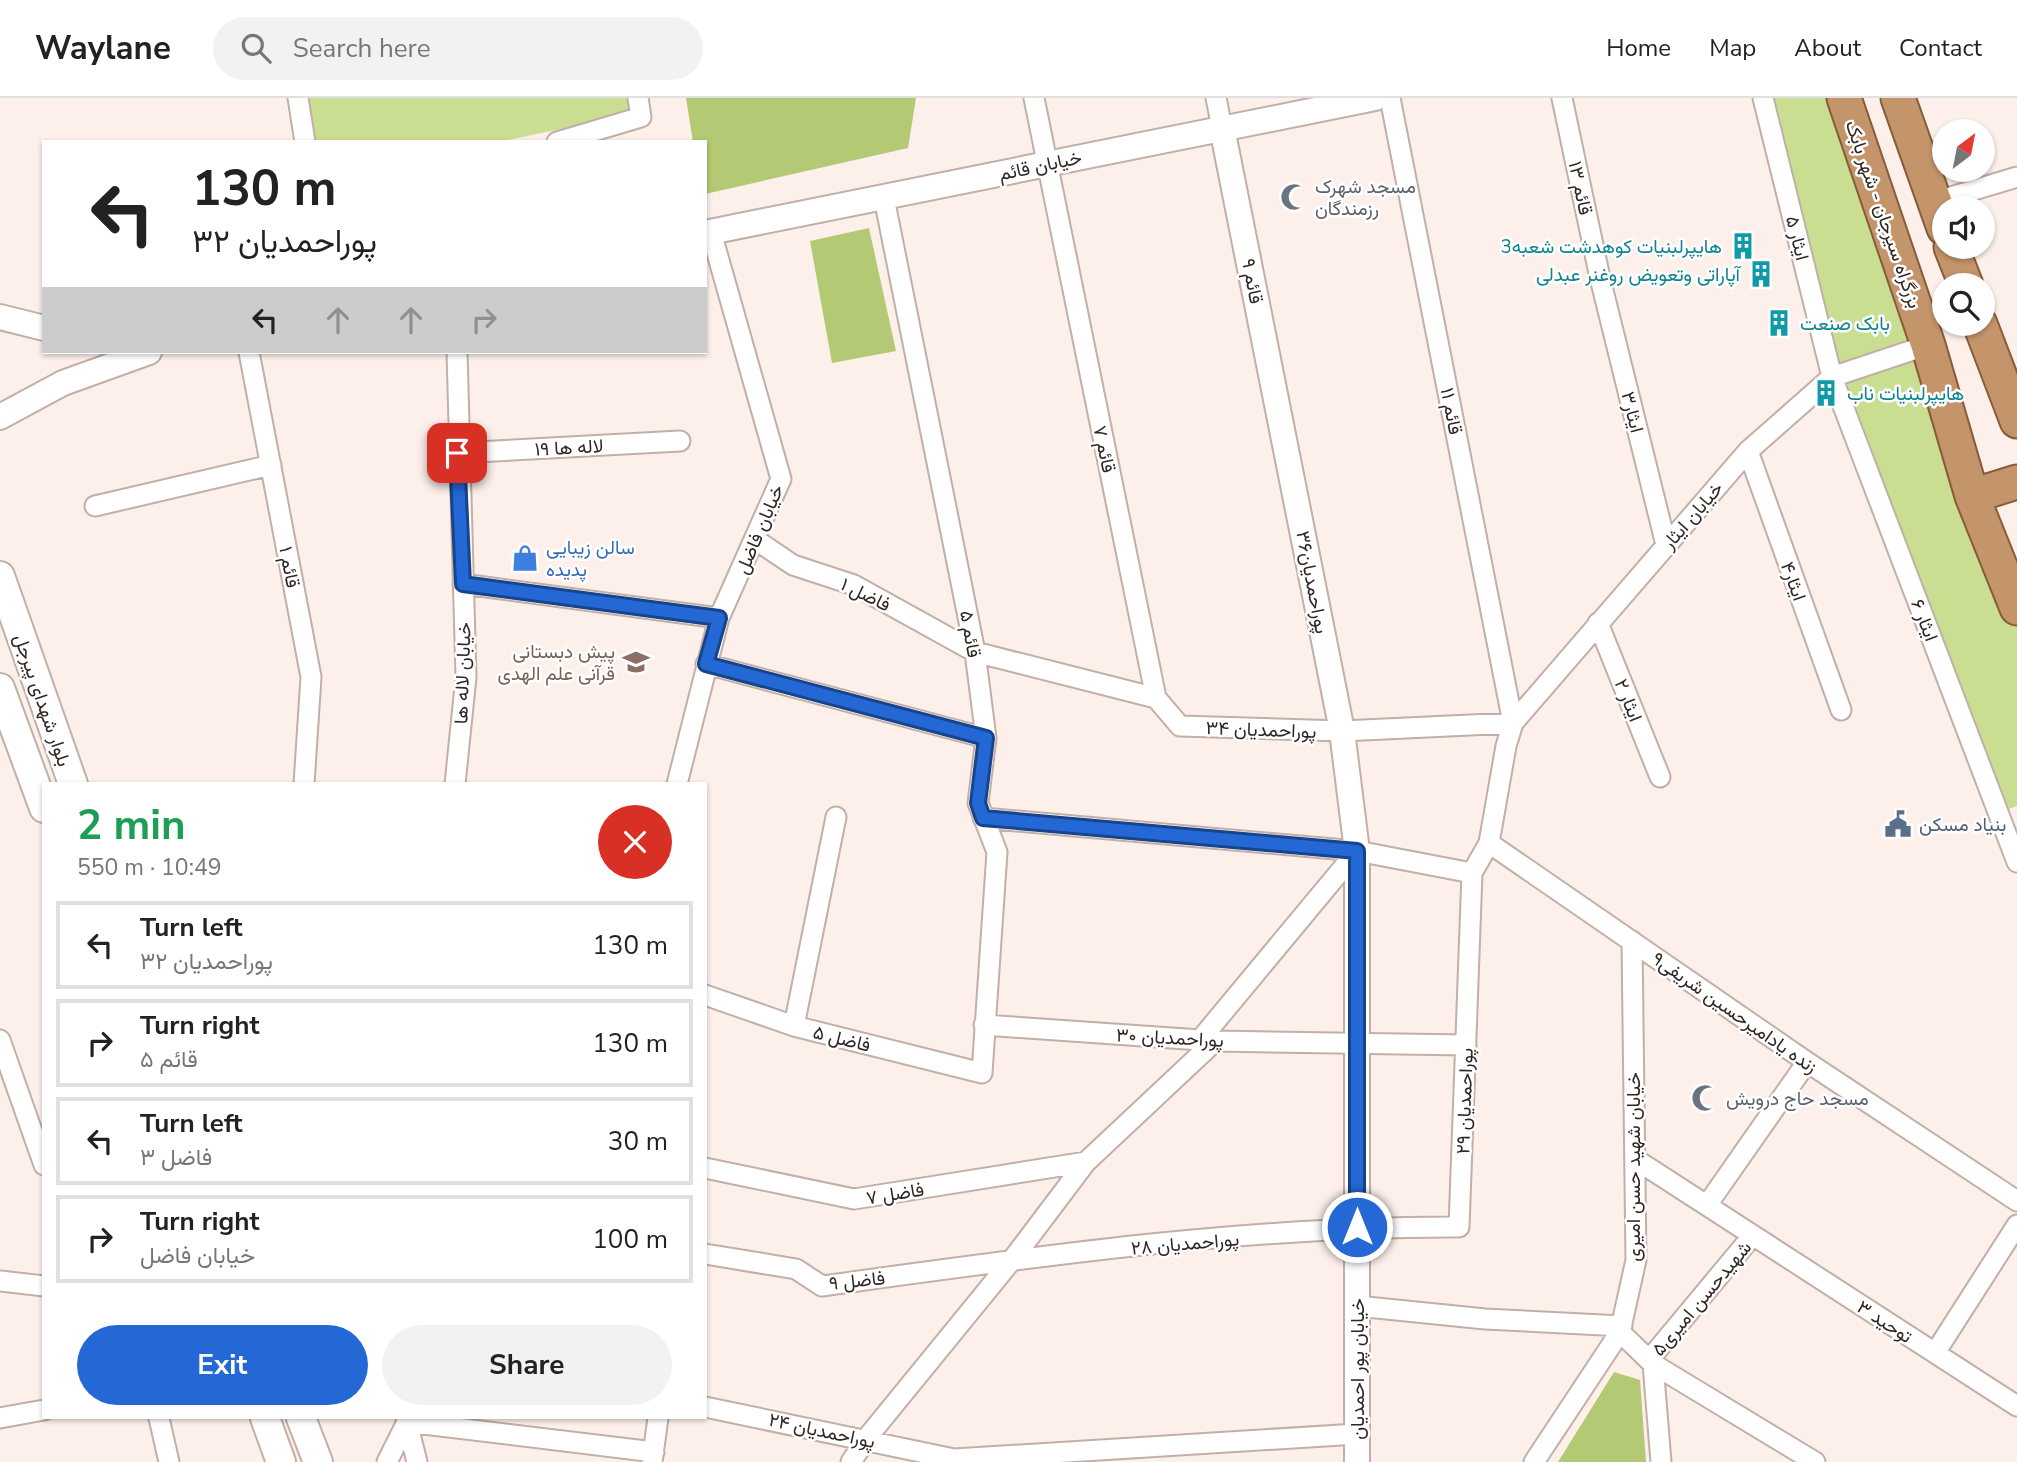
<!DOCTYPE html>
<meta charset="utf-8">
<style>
body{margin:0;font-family:"Nunito Sans",Vazirmatn,sans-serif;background:#f2f2f2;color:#222;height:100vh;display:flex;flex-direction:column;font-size:26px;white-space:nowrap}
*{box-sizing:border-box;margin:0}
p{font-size:23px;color:#767676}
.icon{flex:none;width:38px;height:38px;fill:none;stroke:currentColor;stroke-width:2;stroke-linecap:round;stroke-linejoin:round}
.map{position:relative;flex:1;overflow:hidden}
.sheet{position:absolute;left:42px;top:684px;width:665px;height:637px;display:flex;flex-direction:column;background:#fff;border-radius:0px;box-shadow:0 2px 5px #0004}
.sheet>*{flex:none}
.guide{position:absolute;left:42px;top:42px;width:665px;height:214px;border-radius:0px;box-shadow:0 2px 5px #0004;background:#fff;color:#222;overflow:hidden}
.needle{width:46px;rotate:32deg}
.controls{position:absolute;left:1932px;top:21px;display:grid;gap:14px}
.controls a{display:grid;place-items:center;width:63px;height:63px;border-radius:50%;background:#fff;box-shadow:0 2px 5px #0004;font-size:35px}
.pin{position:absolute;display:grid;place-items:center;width:60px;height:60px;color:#fff;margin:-30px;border-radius:14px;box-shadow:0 4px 10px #0006}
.me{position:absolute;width:77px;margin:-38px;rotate:0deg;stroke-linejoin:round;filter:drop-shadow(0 0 5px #0008)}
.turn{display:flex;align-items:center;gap:24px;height:147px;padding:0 35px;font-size:32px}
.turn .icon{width:91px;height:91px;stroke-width:2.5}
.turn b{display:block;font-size:49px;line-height:60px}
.lanes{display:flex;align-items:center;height:66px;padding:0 35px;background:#0003;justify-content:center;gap:35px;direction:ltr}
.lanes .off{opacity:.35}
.round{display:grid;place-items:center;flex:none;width:74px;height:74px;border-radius:37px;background:#f2f2f2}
.head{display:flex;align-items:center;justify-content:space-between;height:119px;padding:0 35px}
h1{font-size:42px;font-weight:700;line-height:52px;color:#1e9e55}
.primary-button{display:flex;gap:14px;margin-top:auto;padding:14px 35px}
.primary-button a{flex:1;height:80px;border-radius:42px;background:#2368d4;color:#fff;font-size:28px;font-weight:700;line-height:80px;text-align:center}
.primary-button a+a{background:#f2f2f2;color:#222}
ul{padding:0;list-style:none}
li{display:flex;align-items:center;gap:21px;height:88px;margin:0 14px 10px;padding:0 21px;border:4px solid #e0e0e0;border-radius:0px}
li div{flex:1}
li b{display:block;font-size:26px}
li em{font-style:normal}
header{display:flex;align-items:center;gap:42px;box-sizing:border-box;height:98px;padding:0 35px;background:#fff;border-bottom:2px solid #e0e0e0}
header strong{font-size:33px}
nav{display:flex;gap:38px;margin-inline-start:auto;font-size:24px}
.search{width:490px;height:63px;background:#f2f2f2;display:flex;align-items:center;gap:18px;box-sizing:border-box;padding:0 24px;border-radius:38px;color:#767676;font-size:26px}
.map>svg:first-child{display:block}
</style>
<header>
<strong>Waylane</strong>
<div class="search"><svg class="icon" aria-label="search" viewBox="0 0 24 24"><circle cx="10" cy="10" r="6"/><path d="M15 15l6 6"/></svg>Search here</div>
<nav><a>Home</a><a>Map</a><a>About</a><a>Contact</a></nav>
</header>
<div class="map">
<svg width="2017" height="1364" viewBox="0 0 2017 1364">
<rect width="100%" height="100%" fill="#fdf0ea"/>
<path fill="#cade91" d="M307 0H628L632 16 498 44H314Z
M1772 0H1835L1918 244 1836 270Z
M1924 257 2017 523V708L2004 713 1844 286Z"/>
<path fill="#b3c974" d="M686 0H916L908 50 705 96V44H693Z
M869 130 896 253 832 265 810 143Z
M1614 1274 1640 1282 1646 1364H1558Z"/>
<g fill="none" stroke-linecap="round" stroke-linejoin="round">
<defs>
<path id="minor" d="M298 0 305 44
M1034 0 1156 600 1180 628 1342 633 1513 625 1390 0
M1216 0 1222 30
M1562 0 1600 180 1666 447
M1763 0 1832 279 2017 764
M557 44 641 19 638 0
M1934 104 2017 79
M249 254 311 579 304 686
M1748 353 1841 612
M457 355 680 343
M95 408 271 367
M756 442 793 467 854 487 975 554 1156 600
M463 486 719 520
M1598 525 1660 679
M706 566 986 640
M455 686 466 579 457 254
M677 686 719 520 781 381 711 134
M983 720 1357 753 1472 775
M1489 745 1807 964 2017 1103
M1632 843 1636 1162 1620 1234 1653 1266 1815 1364
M705 897 794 928 982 975 997 754 978 705 986 640 975 554 884 100
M984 927 1215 943 1466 947
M794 928 836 719
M0 942 44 1067
M1200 942 1357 753
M1635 1061 2017 1308
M705 1070 854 1101 1086 1064
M1707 1107 1807 964
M705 1156 796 1171 822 1188C1033 1159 1246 1128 1459 1129L1472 775 1489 745 1506 648 1513 625 1748 353 1832 279 1928 247
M0 1183 44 1188
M1357 1208 1485 1221 1622 1228
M1935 1255 2017 1127
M1649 1262 1753 1137
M1653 1266 1661 1364
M705 1309 954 1361 1357 1336
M0 1320 44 1312
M159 1320 169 1364
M406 1320 417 1364
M407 1324 654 1354
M387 1364 407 1324
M652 1364 658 1320
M851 1364 866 1341 1012 1162 1086 1064 1215 943
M1534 1364 1620 1234"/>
<path id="tertiary" d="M1222 30 1342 633 1357 753V1364
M705 135 1375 0
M0 219 44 230
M0 319 63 285 149 254"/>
<path id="secondary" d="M0 478 73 686
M0 590 44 710
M265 1320 281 1364
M301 1320 318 1364"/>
<path id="trunk" d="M1844 0 1928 247 1972 398 2017 510
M1898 0 1944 130
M1951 149 1966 187
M1980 226 2017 323
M1972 398 2017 384"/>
</defs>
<use href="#minor" stroke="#c2afa6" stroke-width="23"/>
<use href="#tertiary" stroke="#c2afa6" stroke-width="28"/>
<use href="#secondary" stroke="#c2afa6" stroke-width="32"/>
<use href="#trunk" stroke="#865c39" stroke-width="37"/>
<use href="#minor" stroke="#fff" stroke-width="19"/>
<use href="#tertiary" stroke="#fff" stroke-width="24"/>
<use href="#secondary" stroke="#fff" stroke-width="28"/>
<use href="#trunk" stroke="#c4946a" stroke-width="33"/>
</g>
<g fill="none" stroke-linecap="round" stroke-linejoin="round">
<defs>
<path id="route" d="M457 355 463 486 719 520 706 566 986 640 978 705 983 720 1357 753V1129"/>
</defs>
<use href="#route" stroke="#17448a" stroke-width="18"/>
<use href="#route" stroke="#2368d4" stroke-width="12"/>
</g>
<defs>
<symbol id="mosque-bare" viewBox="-9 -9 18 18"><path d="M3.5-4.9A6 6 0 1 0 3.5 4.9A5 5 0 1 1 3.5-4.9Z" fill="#6b7280" stroke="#fff" stroke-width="2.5" paint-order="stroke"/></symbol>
<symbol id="building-bare" viewBox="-9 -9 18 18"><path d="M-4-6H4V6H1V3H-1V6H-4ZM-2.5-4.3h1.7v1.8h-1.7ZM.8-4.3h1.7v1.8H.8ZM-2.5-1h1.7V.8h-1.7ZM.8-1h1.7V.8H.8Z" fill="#0f9aa8" stroke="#fff" stroke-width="2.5" paint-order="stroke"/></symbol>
<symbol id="shop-bare" viewBox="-9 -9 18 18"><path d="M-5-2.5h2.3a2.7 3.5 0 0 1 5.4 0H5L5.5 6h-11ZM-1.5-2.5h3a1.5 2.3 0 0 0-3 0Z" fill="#3f7fe0" stroke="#fff" stroke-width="2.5" paint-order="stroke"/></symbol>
<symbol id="school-bare" viewBox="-9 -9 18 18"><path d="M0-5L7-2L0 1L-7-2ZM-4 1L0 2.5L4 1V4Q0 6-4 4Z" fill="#8d6e63" stroke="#fff" stroke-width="2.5" paint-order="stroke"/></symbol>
<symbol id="civic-bare" viewBox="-9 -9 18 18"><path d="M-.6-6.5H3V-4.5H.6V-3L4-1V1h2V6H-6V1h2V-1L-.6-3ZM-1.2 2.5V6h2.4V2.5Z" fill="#5c6f8a" stroke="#fff" stroke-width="2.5" paint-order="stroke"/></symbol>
</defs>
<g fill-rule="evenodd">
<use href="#mosque-bare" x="1275" y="80" width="38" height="38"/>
<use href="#building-bare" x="1724" y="129" width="38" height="38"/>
<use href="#building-bare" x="1742" y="157" width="38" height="38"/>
<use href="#building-bare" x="1760" y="206" width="38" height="38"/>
<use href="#building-bare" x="1807" y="276" width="38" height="38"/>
<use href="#shop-bare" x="506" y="441" width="38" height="38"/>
<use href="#school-bare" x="617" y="545" width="38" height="38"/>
<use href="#civic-bare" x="1879" y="707" width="38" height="38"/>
<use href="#mosque-bare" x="1686" y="981" width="38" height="38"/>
</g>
<g text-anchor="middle" stroke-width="5" stroke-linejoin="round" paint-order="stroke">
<g font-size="19" fill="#2f2724" stroke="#fff">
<text transform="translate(1040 67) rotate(-12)" y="7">خیابان قائم</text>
<text transform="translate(1581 90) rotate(78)" y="7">قائم ۱۳</text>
<text transform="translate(1884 116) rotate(71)" y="7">بزرگراه سیرجان - شهر بابک</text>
<text transform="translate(1798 140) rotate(76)" y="7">ایثار ۵</text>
<text transform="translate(1253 183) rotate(79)" y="7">قائم ۹</text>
<text transform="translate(1452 313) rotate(79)" y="7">قائم ۱۱</text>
<text transform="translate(1633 314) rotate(76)" y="7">ایثار۳</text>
<text transform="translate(569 349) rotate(-3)" y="7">لاله ها ۱۹</text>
<text transform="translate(1105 351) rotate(78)" y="7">قائم ۷</text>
<text transform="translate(1692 417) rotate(-49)" y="7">خیابان ایثار</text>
<text transform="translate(759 431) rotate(-67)" y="7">خیابان فاضل</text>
<text transform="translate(290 469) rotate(79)" y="7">قائم ۱</text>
<text transform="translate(1794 483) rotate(70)" y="7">ایثار۴</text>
<text transform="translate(1313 484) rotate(79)" y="7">پوراحمدیان۳۶</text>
<text transform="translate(866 496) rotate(26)" y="7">فاضل ۱</text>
<text transform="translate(1925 522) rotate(69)" y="7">ایثار ۶</text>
<text transform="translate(971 536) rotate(80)" y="7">قائم ۵</text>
<text transform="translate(462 575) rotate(-88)" y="7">خیابان لاله ها</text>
<text transform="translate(43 602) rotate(71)" y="7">بلوار شهدای پیرجل</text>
<text transform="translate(1629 602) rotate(68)" y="7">ایثار ۲</text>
<text transform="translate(1261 631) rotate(2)" y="7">پوراحمدیان ۳۴</text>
<text transform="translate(1735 914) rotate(35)" y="7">زنده یادامیرحسین شریفی۹</text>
<text transform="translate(1170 939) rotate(3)" y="7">پوراحمدیان ۳۰</text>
<text transform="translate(842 940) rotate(14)" y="7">فاضل ۵</text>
<text transform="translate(1464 1003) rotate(-88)" y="7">پوراحمدیان ۲۹</text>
<text transform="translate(1633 1069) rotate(-90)" y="7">خیابان شهید حسن امیری</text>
<text transform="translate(895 1095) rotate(-9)" y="7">فاضل ۷</text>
<text transform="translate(1185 1145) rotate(-5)" y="7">پوراحمدیان ۲۸</text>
<text transform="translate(857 1182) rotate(-6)" y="7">فاضل ۹</text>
<text transform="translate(1701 1200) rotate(-50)" y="7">شهیدحسن امیری۵</text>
<text transform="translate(1885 1223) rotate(33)" y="7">توحید ۳</text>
<text transform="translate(1357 1271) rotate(-90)" y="7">خیابان پور احمدیان</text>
<text transform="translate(822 1332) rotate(12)" y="7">پوراحمدیان ۲۴</text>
</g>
<g font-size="19" fill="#5b616d" stroke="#fff" text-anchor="start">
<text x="1315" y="95">مسجد شهرک<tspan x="1315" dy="22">رزمندگان</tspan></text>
<text x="1726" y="1007">مسجد حاج درویش</text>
</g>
<g font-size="19" fill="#0d838f" stroke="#fff" text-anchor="end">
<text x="1722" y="155">هایپرلبنیات کوهدشت شعبه3</text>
<text x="1740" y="183">آپاراتی وتعویض روغنر عبدلی</text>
<text x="1800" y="232" text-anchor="start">بابک صنعت</text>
<text x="1847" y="302" text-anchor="start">هایپرلبنیات ناب</text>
</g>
<g font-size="19" fill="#366cbe" stroke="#fff" text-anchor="start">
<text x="546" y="456">سالن زیبایی<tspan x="546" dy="22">پدیده</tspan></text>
</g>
<g font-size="19" fill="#785e54" stroke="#fff" text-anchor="end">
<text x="615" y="560">پیش دبستانی<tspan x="615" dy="22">قرآنی علم الهدی</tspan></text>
</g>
<g font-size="19" fill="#4e5e75" stroke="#fff" text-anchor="start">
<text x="1919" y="733">بنیاد مسکن</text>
</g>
</g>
</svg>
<div class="controls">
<a><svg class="needle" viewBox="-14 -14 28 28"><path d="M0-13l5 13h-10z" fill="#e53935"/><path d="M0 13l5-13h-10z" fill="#767676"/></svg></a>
<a><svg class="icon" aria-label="sound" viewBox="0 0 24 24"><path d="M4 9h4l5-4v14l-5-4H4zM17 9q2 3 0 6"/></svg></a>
<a><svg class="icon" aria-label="search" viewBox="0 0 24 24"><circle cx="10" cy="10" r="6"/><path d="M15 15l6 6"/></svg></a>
</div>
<div class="pin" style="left:457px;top:355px;background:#d93025"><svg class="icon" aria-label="arrive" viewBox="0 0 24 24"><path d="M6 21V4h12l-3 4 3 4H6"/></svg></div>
<svg class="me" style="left:1357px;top:1129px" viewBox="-20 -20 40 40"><circle r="17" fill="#2368d4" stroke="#fff" stroke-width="3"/><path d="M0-11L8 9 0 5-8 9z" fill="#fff"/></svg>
<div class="guide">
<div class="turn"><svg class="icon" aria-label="left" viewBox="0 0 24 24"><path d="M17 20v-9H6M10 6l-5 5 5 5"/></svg><div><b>130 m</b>پوراحمدیان ۳۲</div></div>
<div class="lanes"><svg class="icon" aria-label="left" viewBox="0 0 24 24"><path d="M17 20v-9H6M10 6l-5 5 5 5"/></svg><svg class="icon off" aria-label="ahead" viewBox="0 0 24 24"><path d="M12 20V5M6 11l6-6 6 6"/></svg><svg class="icon off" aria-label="ahead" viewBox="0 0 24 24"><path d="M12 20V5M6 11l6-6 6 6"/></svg><svg class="icon off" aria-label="right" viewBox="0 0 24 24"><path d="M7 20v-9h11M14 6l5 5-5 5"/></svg></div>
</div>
<section class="sheet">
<div class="head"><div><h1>2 min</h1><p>550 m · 10:49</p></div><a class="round" style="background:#d93025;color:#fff"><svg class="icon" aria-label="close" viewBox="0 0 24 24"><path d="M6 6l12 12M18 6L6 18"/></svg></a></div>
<ul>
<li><svg class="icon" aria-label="left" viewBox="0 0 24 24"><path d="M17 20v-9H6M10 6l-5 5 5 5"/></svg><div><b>Turn left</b><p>پوراحمدیان ۳۲</p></div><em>130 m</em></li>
<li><svg class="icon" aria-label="right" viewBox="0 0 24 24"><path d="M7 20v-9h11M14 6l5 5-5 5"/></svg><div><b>Turn right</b><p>قائم ۵</p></div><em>130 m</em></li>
<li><svg class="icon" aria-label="left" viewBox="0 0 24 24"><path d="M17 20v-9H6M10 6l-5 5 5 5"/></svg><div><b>Turn left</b><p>فاضل ۳</p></div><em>30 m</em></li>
<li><svg class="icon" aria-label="right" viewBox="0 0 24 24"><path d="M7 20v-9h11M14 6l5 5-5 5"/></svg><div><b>Turn right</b><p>خیابان فاضل</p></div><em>100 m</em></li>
</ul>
<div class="primary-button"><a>Exit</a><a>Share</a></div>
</section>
</div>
